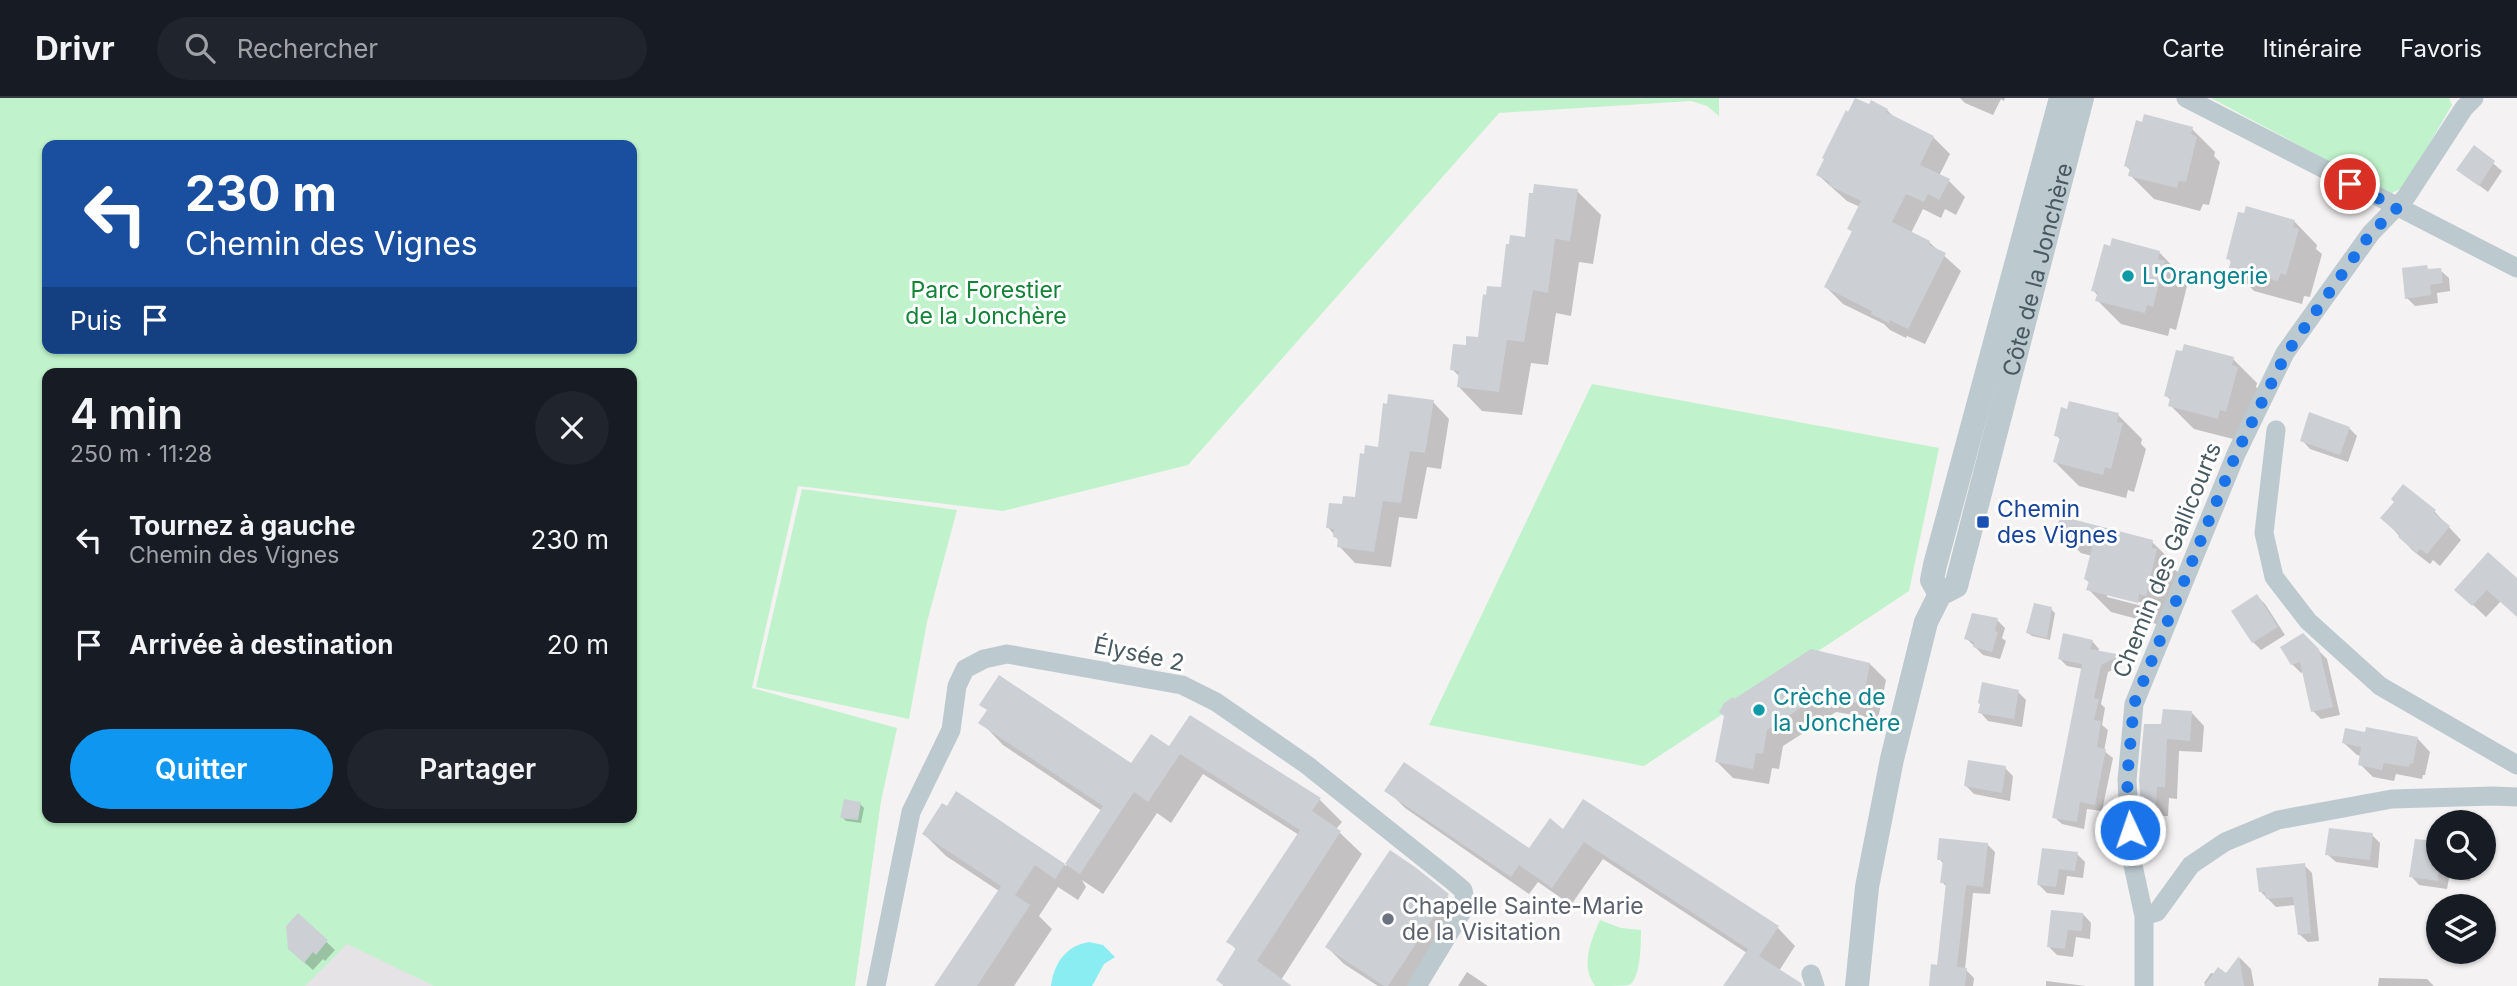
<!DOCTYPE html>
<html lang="fr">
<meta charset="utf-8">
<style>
body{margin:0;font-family:Inter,sans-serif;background:#20242c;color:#f1f3f6;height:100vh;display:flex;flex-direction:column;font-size:26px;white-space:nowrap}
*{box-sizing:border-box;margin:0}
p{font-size:23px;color:#9ea1a6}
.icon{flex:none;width:38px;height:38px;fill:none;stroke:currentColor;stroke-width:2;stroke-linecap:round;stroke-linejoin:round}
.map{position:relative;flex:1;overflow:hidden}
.sheet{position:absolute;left:42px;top:270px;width:595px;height:455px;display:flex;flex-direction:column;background:#171b24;border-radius:14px;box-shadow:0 2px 5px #0004}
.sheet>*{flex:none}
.hud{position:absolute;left:42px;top:42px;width:595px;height:214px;border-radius:14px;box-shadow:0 2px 5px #0004;background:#1a4fa0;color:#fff;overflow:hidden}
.tools{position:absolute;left:2426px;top:712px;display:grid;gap:14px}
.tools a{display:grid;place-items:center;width:70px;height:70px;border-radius:50%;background:#171b24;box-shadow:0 2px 5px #0004;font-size:35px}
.pin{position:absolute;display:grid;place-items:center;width:60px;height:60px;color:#fff;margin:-30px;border:4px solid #fff;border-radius:50%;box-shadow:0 2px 7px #0007}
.me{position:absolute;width:77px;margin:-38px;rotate:357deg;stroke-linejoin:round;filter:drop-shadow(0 0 5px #0008)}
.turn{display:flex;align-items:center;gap:24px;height:147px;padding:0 28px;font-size:32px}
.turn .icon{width:91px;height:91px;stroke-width:2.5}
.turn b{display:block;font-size:49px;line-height:60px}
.then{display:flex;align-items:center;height:66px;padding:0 28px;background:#0003;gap:14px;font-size:26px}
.round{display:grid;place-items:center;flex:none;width:74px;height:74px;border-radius:37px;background:#20242c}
.overview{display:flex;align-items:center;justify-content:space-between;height:119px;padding:0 28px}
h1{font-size:42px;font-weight:600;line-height:52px}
.primary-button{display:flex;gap:14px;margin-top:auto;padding:14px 28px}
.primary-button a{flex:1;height:80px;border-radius:42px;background:#0f96f1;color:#fff;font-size:28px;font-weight:600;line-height:80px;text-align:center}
.primary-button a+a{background:#20242c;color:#f1f3f6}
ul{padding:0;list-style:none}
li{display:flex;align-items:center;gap:21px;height:105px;padding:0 28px}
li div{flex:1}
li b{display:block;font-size:26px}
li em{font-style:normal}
header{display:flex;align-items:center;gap:42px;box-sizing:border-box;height:98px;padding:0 35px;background:#171b24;border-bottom:2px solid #363941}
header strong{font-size:33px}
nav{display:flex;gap:38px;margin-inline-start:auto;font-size:24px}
.search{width:490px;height:63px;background:#20242c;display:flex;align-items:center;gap:18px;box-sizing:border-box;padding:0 24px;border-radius:38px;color:#9ea1a6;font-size:26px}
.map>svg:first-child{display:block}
</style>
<header>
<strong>Drivr</strong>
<div class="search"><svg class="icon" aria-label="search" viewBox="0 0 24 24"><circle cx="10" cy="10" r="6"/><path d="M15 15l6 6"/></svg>Rechercher</div>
<nav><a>Carte</a><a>Itinéraire</a><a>Favoris</a></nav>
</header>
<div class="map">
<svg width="2517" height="888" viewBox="0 0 2517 888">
<rect width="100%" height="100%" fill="#f4f2f2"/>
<path fill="#e5e3e5" d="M319 774 456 888H270Z"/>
<path fill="#c0f3cb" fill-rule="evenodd" d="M0 0H1719V18L1707 8 1691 3 1499 15 1188 367 1003 413 798 388 752 590 897 630 881 703 855 888H434L347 846 305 888H0ZM47 47H632V250H47ZM47 275H632V719H47Z
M2211 0H2449L2452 7 2404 89 2390 96Z
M1592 286 1939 350 1909 493 1644 668 1429 627Z
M802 391 957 412 927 524 909 621 756 589Z
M1600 822 1621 830 1641 832C1641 844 1641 881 1629 887 1621 888 1604 888 1595 888 1580 868 1591 842 1600 822Z"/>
<path fill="#8aedf2" d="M1089 844 1103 847 1115 859 1104 866 1092 888H1051C1054 865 1066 848 1089 844Z"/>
<path fill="#0003" fill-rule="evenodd" d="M1960 0H2005L2004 3 2001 1 1993 17 1965 5Z
M1870 8 1887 12 1896 21 1933 39 1950 56 1939 78 1949 83 1965 99 1956 117 1945 111 1941 120 1923 111 1911 135 1929 144 1961 173 1925 246 1907 238 1906 240 1890 232 1884 226 1843 206 1826 189 1854 135 1849 131 1860 109 1847 103 1818 77Z
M2192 31 2215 54 2214 58 2220 64 2209 107 2203 106 2200 113 2154 101 2130 77 2131 73 2126 68Z
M2474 49 2502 73 2488 94 2459 72Z
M1577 93 1601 117 1593 166 1579 164 1571 218 1556 215 1548 267 1531 265 1522 317 1482 313 1459 289 1460 279 1452 271 1467 249 1480 241 1526 141Z
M2294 123 2317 147 2316 151 2322 156 2310 199 2304 198 2302 206 2254 193 2231 169 2232 165 2228 160Z
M2160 155 2183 179 2182 183 2187 188 2176 232 2170 230 2168 238 2121 226 2097 202 2098 198 2093 192Z
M2440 172 2449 180 2450 193 2437 195 2438 205 2415 208 2407 200 2430 173Z
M2184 256 2233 261 2257 285 2256 289 2261 294 2241 343 2194 331 2170 307 2171 303 2166 297Z
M1433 304 1449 321 1441 371 1427 369 1417 421 1399 419 1391 469 1355 465 1339 448V443L1328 429 1344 408 1356 401 1379 351Z
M2068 313 2118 317 2142 341 2141 346 2146 351 2134 394 2128 392 2126 400 2079 388 2055 364 2061 342 2056 337Z
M2349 330 2357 338 2348 364 2310 351 2302 342Z
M2435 414 2461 442 2440 468 2433 462 2430 466 2412 452 2383 420Z
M2058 433 2152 444 2175 466 2174 471 2179 475 2160 527 2111 514 2088 491 2090 485 2085 481 2092 458 2081 455ZM2107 495 2147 506 2146 509 2107 499Z
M2517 483V518L2501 503 2486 519 2457 492Z
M2257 498 2265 506 2285 537 2261 552 2253 544Z
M2051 511 2055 515 2050 542 2032 538 2028 535Z
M1997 522 2005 530 2002 540 2006 543 2000 561 1983 557 1966 540Z
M2303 537 2327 561 2340 617 2321 621 2313 613 2304 573 2301 575 2292 566Z
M2092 543 2099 551 2098 554 2121 559 2127 565 2108 574 2101 606 2105 610 2102 627 2108 632 2104 653 2113 660 2102 713 2087 711 2084 731 2062 726 2054 719 2083 571 2067 568 2060 561Z
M1870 566 1886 582 1878 621 1836 614 1783 648 1779 671 1772 670 1769 686 1733 680 1717 664 1734 603Z
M2018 594 2026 602 2022 629 1988 623 1980 614Z
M2192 615 2204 628 2202 654 2179 653 2177 701 2169 700 2168 718H2155L2142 705 2163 628Z
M981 624 1132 667 1170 651 1320 702 1342 724 1336 731 1362 756 1281 882 1289 888H1224L1218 882 1237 852 1228 843 1299 737 1203 676 1171 725 1157 715 1103 796 1082 782 1086 789 1078 802 1058 789 1039 818 1052 831 1014 888H936L999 793 946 758 924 736 947 710 956 696 1066 768 1102 713 1003 647Z
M2418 641 2430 654 2425 677H2423L2422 681 2396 676 2394 683 2373 679 2360 666 2362 658 2357 657 2344 645Z
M2005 670 2013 678 2010 703 1974 696 1966 688Z
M1387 692 1530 752 1564 733 1778 830 1795 848 1779 873 1799 888H1725L1747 855 1603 761 1571 807 1538 784 1529 796 1405 710Z
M860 706 864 710 861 725 846 723 842 719Z
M2372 737 2380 745 2378 770 2336 764 2327 756Z
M1987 746 1995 754 1990 796 1973 795 1965 871 1974 880 1973 888H1931L1938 869 1947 789 1942 784 1944 766 1939 761Z
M2077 756 2085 764 2083 780 2067 778 2064 797 2047 795 2039 787Z
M2304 767 2312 775 2319 843 2308 844 2299 836 2295 807 2276 809 2260 793Z
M1414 770 1465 814 1416 888H1378L1344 866 1327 849Z
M2438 770H2474L2470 783 2449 780 2447 791 2419 787 2411 778Z
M2083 816 2091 825 2090 841 2076 839 2073 859 2057 857 2049 849Z
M298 817 335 852 325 863 323 861 313 872 298 859Z
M2240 860 2251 871 2254 888H2207L2204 885 2211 875 2226 878Z
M1467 874 1488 888H1458Z
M2379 880 2427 881 2434 888H2378Z
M2046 883 2086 888H2087H2046Z"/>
<path fill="#ccd0d5" d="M1855 0 1869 6 1871 2 1888 11 1886 14 1934 38 1920 67 1950 81 1939 102 1928 96 1924 104 1906 96 1892 124 1930 143 1929 147 1946 155 1908 231 1890 222 1889 225 1871 216 1872 213 1824 189 1852 133 1847 131 1861 103 1828 87 1830 84 1816 77 1824 61 1822 60 1846 12 1848 14Z
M2144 16 2193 29 2191 36 2197 39 2186 84 2179 83 2177 90 2128 78 2130 70 2124 68 2136 22 2142 24Z
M2474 47 2495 63 2479 88 2456 72Z
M1534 86 1578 91 1570 143 1555 141 1548 195 1533 192 1524 244 1507 242 1499 294 1457 289 1459 273 1450 272 1453 246 1466 247V238L1478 239 1483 196 1486 197 1487 188 1501 189 1506 146H1509L1510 137 1525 139 1529 95H1533Z
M2246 108 2295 122 2293 129 2299 131 2286 177 2281 175 2278 183 2229 170 2231 162 2226 161 2238 114 2244 115Z
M2112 140 2160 153 2158 161 2165 163 2153 209 2147 207 2145 215 2095 203 2098 194 2091 193 2104 146 2110 148Z
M2427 167 2428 171 2441 170 2443 185 2430 187 2431 197 2405 201 2402 170Z
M2184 246 2234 259 2232 267 2238 269 2226 314 2220 312 2218 321 2168 308 2170 300 2164 298 2176 252 2182 253Z
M1388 296 1434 302 1425 355 1410 353 1401 405 1383 403 1374 454 1337 449 1338 440 1333 439 1334 431 1326 430 1329 405 1342 406 1343 398 1355 399 1360 355 1364 356 1365 347 1378 349 1383 305 1387 306Z
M2069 303 2119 315 2117 324 2123 325 2111 371 2105 369 2103 377 2053 364 2060 339 2054 338 2061 309 2067 311Z
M2309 314 2350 329 2340 357 2300 343Z
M2403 386 2436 412 2434 415 2450 428 2427 456 2420 451 2417 455 2398 439 2400 437 2380 420 2394 404 2391 401Z
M2060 418 2153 442 2152 450 2157 451 2146 498 2139 496 2138 505 2086 492 2089 483 2084 481 2094 442 2057 433Z
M2488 454 2517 480V519L2487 492 2472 508 2454 492Z
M2257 496 2278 529 2252 545 2231 513Z
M2034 505 2052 509 2047 540 2026 535Z
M1972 515 1998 520 1995 533 1998 534 1992 554 1973 549 1974 544 1964 541Z
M2063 535 2093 542 2090 551 2122 557 2101 567 2094 600 2099 601 2094 622 2101 623 2097 649 2106 651 2095 707 2080 704 2077 724 2052 720 2082 566 2058 561Z
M2303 535 2319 551 2333 609 2311 614 2300 564 2291 567 2280 549Z
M1811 551 1870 565 1862 606 1819 598 1767 632 1763 656 1756 655 1753 671 1715 664 1724 618 1719 614 1724 605 1733 599 1734 601Z
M999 577 1131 665 1151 636 1169 648 1190 617 1321 700 1312 713 1341 733 1257 863 1292 888H1225L1216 882 1236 850 1226 844 1300 732 1180 656 1148 704 1134 694 1080 776 1065 766 1103 708 978 625 987 612 979 607Z
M1982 584 2019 592 2014 621 1978 615 1980 606 1978 605Z
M2163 611 2192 613 2190 643 2167 641 2165 689H2157L2156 706H2141L2139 682 2144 626H2161Z
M2366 629 2418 639 2413 666 2410 665 2409 669 2384 665 2382 672 2358 667 2361 649 2342 645 2345 630 2365 634Z
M1968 662 2006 668 2002 695 1964 688Z
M1404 664 1529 750 1550 720 1563 731 1583 701 1779 828 1759 858 1801 885 1802 888H1723L1748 851 1584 744 1552 790 1519 767 1511 779 1384 693Z
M956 693 1065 766 1055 781 1035 767 1015 797 1030 807 977 888H934L1001 788 922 736 942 705 947 708Z
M844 701 861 704 858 722 840 720Z
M2329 730 2373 735 2370 762 2325 757Z
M1939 740 1988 745 1983 789 1966 787 1957 869 1967 870 1965 888H1929L1931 866 1937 867 1946 785H1940L1943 762H1937Z
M2415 741 2438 743V783L2409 779Z
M2042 750 2078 754 2075 773 2059 771 2056 789 2037 787Z
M1390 752 1415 769 1449 796 1388 888H1384L1325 849Z
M2305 765 2311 835 2298 837 2293 799 2266 801 2265 794H2259L2256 770Z
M2051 812 2083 815 2082 833 2068 832 2065 851 2047 849Z
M298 815 328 842 316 857 313 854 304 865 288 851 286 828Z
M2239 858 2244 888H2204L2218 869 2226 875Z"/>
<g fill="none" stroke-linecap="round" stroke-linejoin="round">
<path stroke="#bcc9cf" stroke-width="19" d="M2186 0 2517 170
M2276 332 2264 435 2274 479 2308 523 2380 588 2517 667
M2144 818 2157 814 2191 767 2225 744 2278 722 2392 701 2493 698 2517 699
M1811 876 1815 888
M876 888 911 714 951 632 957 588 965 571 984 561 1007 556 1182 587 1216 604 1307 667 1450 781 1463 792 1466 807 1417 888
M2144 888V818L2131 758 2127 682 2134 606 2236 356 2285 255 2371 135 2406 99 2464 10 2474 0"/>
<g stroke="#bcc9cf" stroke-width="24">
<path d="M1940 496 1932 482 1935 467 2061 0"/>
<path id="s1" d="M1857 888 1867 789 1892 661 1926 524 1940 496 1956 488 2082 0"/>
</g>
</g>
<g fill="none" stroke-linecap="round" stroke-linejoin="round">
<path stroke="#1a73e8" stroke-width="12" stroke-dasharray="0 21.6" d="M2130 732 2127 682 2134 606 2236 356 2286 256 2371 135 2397 110 2350 86"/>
</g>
<g fill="#0f9aa8" stroke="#fff" stroke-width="2.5">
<circle cx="2128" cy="178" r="7"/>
<circle cx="1759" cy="612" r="7"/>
</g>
<rect fill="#1a4fb4" stroke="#fff" stroke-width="2.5" x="1976" y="417" width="14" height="14" rx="3.5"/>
<circle fill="#6b7280" stroke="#fff" stroke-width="2.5" cx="1388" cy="821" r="7"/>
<g text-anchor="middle" stroke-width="6" stroke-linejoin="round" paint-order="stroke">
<g font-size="23" fill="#485961" stroke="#fff">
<text dy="8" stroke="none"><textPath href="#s1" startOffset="747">Côte de la Jonchère</textPath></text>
<text transform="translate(2167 462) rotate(-68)" y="8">Chemin des Gallicourts</text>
<text transform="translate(1139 556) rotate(12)" y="8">Élysée 2</text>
</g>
<g font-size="23" fill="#0d838f" stroke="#fff" text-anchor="start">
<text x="2142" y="186">L'Orangerie</text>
<text x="1773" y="607">Crèche de<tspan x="1773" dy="26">la Jonchère</tspan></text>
</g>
<g font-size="23" fill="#128438" stroke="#fff">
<text x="986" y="200">Parc Forestier<tspan x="986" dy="26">de la Jonchère</tspan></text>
</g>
<g font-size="23" fill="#164399" stroke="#fff" text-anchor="start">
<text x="1997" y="419">Chemin<tspan x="1997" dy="26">des Vignes</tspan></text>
</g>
<g font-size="23" fill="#5b616d" stroke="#fff" text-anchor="start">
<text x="1402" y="816">Chapelle Sainte-Marie<tspan x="1402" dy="26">de la Visitation</tspan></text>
</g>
</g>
</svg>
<div class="tools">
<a><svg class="icon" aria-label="search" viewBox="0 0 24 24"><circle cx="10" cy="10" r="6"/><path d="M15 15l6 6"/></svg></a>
<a><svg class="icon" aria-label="layers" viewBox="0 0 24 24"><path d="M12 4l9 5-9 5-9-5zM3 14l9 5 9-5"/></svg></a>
</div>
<div class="pin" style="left:2350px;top:86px;background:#d93025"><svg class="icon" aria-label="arrive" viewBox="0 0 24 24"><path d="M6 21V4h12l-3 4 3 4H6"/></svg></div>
<svg class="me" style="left:2130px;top:732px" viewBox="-20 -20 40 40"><circle r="17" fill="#1a73e8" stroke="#fff" stroke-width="3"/><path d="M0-11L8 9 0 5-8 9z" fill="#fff"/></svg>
<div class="hud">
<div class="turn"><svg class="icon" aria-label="left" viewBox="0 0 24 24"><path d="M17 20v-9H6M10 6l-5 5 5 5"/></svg><div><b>230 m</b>Chemin des Vignes</div></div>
<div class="then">Puis<svg class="icon" aria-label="arrive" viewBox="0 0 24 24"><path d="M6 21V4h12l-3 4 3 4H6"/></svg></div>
</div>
<section class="sheet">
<div class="overview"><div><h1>4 min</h1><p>250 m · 11:28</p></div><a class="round"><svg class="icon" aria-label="close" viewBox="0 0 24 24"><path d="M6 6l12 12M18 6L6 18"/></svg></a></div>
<ul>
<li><svg class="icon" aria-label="left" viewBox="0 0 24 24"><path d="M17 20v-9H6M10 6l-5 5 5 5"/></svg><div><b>Tournez à gauche</b><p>Chemin des Vignes</p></div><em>230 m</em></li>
<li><svg class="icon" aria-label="arrive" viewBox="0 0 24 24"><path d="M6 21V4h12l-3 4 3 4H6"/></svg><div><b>Arrivée à destination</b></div><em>20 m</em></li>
</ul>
<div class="primary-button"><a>Quitter</a><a>Partager</a></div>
</section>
</div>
